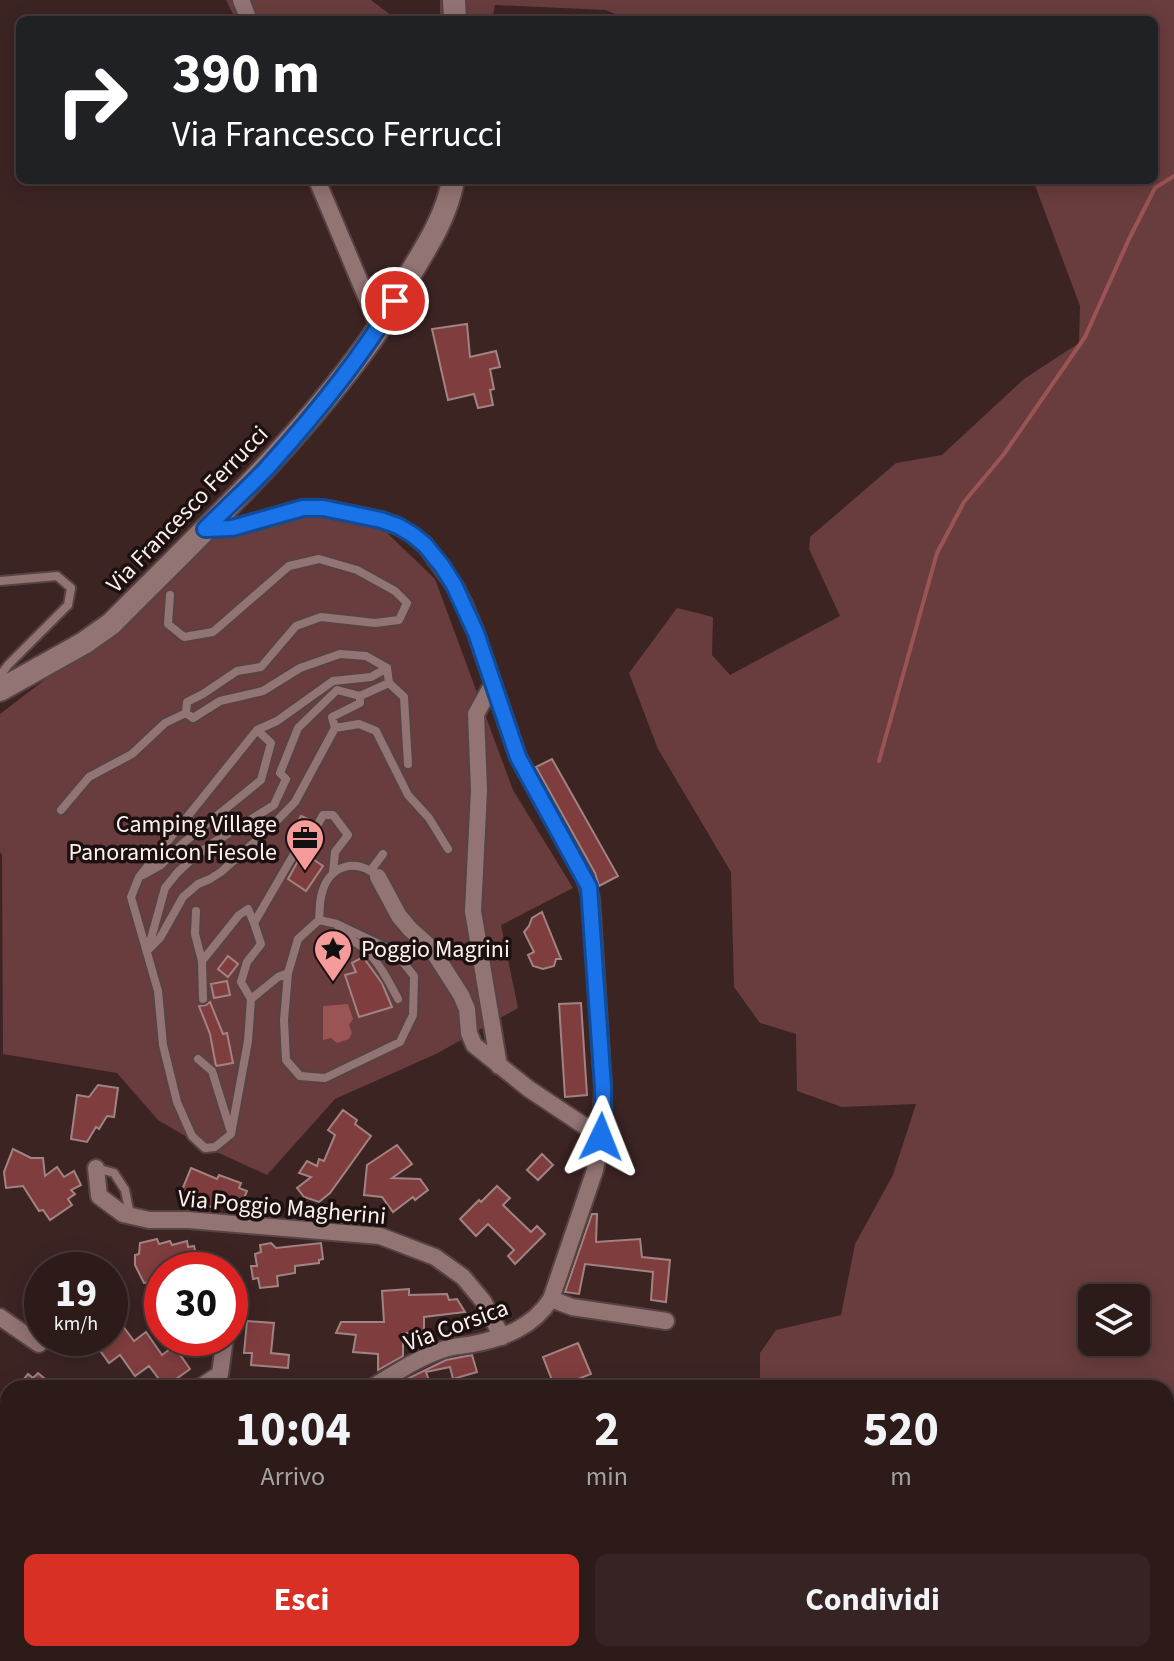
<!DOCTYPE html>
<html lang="it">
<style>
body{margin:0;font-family:"Source Sans 3",sans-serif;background:#352423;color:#f1f3f6;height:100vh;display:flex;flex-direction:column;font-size:30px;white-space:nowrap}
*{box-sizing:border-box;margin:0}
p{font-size:26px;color:#a7a1a2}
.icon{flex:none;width:44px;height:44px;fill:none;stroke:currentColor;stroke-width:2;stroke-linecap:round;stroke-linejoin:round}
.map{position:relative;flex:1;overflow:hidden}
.panel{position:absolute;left:0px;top:1380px;width:1174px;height:282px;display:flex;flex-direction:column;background:#2d1b1a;border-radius:24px 24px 0 0;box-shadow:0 4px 20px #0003,0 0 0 2px #483939}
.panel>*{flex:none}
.top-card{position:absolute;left:16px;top:16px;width:1142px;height:168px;border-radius:12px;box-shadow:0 4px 20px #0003,0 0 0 2px #483939;background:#202124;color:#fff;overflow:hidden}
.buttons{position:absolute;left:1078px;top:1284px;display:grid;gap:16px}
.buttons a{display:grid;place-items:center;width:72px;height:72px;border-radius:12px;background:#2d1b1a;box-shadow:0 4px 20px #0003,0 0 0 2px #483939;font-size:40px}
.speed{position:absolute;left:24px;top:1252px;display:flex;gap:16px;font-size:40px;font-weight:700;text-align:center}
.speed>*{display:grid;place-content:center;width:104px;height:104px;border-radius:50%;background:#2d1b1a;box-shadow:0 4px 20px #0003,0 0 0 2px #483939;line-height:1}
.speed small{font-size:20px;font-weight:400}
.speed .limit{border:12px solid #d22;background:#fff;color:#111}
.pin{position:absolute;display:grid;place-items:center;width:68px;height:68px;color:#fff;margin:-34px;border:4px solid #fff;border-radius:50%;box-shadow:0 2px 8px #0007}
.me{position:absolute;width:88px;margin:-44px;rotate:2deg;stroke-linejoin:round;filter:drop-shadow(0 0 6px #0008)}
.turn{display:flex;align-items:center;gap:28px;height:168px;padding:0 24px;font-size:36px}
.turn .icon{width:104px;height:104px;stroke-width:2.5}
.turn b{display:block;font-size:56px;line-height:68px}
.eta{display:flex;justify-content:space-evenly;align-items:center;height:136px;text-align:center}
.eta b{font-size:48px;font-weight:700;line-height:56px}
.primary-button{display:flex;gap:16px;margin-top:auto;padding:16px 24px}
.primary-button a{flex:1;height:92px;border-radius:12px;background:#d93025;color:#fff;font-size:32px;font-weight:700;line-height:92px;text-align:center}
.primary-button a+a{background:#352423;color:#f1f3f6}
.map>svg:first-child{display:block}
</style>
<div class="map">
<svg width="1174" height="1661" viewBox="0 0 1174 1661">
<rect width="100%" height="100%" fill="#3c2423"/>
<path fill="#693d3d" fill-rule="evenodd" d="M226 0H371L397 20H236Z
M440 0H1174V1661H743L739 1654H1166V1388H760V1353L776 1330 841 1315 855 1244 893 1175 916 1104 842 1107 797 1091 796 1034 760 1023 734 987 731 872 658 749 629 673 677 608 713 617 712 655 730 675 840 616 809 549 810 537 896 463 942 455 1024 379 1079 343 1080 306 1033 180H1154V20H631L605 10 495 5 492 20H440ZM1092 1298H1136V1342H1092Z
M306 513 384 530 435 579 513 790 573 888 501 925 518 1008 438 1053 335 1099 267 1175 197 1143 158 1120 117 1073 3 1054 2 855 0 852V714L111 629 216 537Z"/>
<path fill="#9a5454" d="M348 1004 353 1019 349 1025 352 1033 349 1039 337 1043 331 1038 323 1040V1006Z"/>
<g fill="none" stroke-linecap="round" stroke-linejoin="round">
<path stroke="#9a5454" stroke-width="4" d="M879 761 937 553 964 502 1004 454 1085 337 1129 239 1155 188 1174 176"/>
</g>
<path fill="#803d3e" stroke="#a18382" stroke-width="2" d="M467 324 470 357 496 351 500 367 490 369 494 389 490 390 493 405 478 408 474 394 448 400 432 329Z
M552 759 618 876 599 886 595 873 536 767Z
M301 816 312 821 300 843 297 844 288 840Z
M307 855 323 866 306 891 288 879 299 859Z
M542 912 561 959H556L554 966 543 969 533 966 528 955 534 952 524 932 529 926 532 918Z
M228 956 238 964 228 977 218 969Z
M363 957 382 983 392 1007 359 1017 345 975 356 972 352 963Z
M227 981 230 995 214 998 211 984Z
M210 1002 223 1034 227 1033 233 1063 216 1066 210 1034 199 1006 206 1005Z
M581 1003 587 1095 565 1097 559 1004Z
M98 1085 118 1088 114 1117 107 1116 99 1129 96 1127 87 1142 71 1139 77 1095 89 1097Z
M343 1110 357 1120 355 1124 371 1136 330 1193 319 1202 304 1197 297 1188 311 1177 299 1173 307 1161 317 1166 319 1159 324 1161 335 1135 328 1130Z
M397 1145 412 1164 392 1178 420 1179 428 1190 415 1200 413 1197 393 1212 382 1197 364 1195 367 1165Z
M13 1149 31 1158H43L45 1176 57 1167 64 1177 74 1171 81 1185 71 1190 75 1194 68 1199 72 1205 50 1220 43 1210 39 1211 23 1186 6 1188 4 1172Z
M542 1154 553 1165 538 1180 527 1170Z
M191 1168 217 1179 219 1175 241 1183 239 1188 247 1191 239 1210 219 1202 216 1209 180 1195Z
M497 1186 510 1198 503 1205 531 1232 537 1226 545 1234 515 1264 508 1256 514 1250 488 1224 476 1236 460 1219 479 1200 481 1202Z
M592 1214H597L596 1242 640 1239 642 1257 670 1260 666 1302 651 1300 653 1272 585 1264 579 1294 565 1292Z
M157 1239 159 1244 170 1241 172 1245 187 1241 188 1247 194 1246 196 1254V1268L185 1270H162V1280L144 1283 135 1265V1255L139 1254 140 1243Z
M271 1243 276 1248 321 1243 323 1259 319 1260V1263L295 1266V1273L277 1276 278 1286 260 1288 258 1278 253 1279 251 1266H257L255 1254 261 1252 260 1245Z
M409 1289V1295L447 1294 449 1300 457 1299 465 1312 424 1317V1333H403V1356L378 1370V1354L353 1352 356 1335 336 1333 341 1322H384L382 1291Z
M117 1318 134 1341 146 1332 162 1355 174 1346 190 1369 165 1387 149 1366 135 1376 120 1355 109 1363 91 1338H110V1323Z
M247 1321 274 1323 271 1353 289 1355 288 1368 251 1365 252 1353H244Z
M578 1343 591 1374 555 1388 543 1357Z
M472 1355 477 1372 453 1379 450 1367 426 1372 431 1386 425 1388H411L407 1379 446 1360Z
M38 1373 56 1388H17L28 1374 33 1378Z"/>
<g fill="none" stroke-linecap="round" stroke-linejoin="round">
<defs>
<path id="lane" d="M0 581 57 576 71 588 68 605 8 665 0 676
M170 595 168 624 184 637 213 632 289 566 319 559 357 570 395 591 407 603 399 620 375 623 321 617 296 626 261 667 237 671 203 694 187 702 186 713
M389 683 404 697 408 764
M335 728 359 724 376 731 408 795 429 818 448 849
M61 810 89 777 132 754 165 723 186 713 193 718 220 701 263 691 300 668 340 654 366 656 387 668 371 677 333 681 277 721 257 730 139 877 131 897 158 991 163 1045 177 1102 192 1136 205 1148 215 1147 231 1134 248 1041 251 999 278 977 288 973
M371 870 383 854
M143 875 161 865 182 844 261 780 271 743 257 730
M196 911 195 934 202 961
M319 920 337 924 394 951 414 976 413 1015 400 1042 325 1078 300 1076 286 1060 284 1020 288 973 298 939 319 920C320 911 319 902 322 893 329 865 357 857 378 877
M337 925C347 939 354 940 366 950 380 964 389 982 398 999
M149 946 165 888 177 873 192 859 213 843 274 805 286 779 280 773 298 728 337 690 360 696
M148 950 160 938 183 897 198 884 210 879 221 872 267 831 295 802 335 728 332 717 360 703V696L389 683 387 668
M203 999 202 961 239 915 248 909 254 923
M251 999 241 982 247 962 261 944 254 923 294 854 305 848 323 815H333L348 835 335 852 333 873
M198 1059 212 1071 231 1132
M96 1168 114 1173 125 1190 130 1215
M234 1654 241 1661
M209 1661 216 1654"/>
<path id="street" d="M241 0 249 20
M317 180 379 327
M205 529 232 528 303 508H323L381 520 398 526 413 535 425 545 454 585 464 604 476 633 518 757 585 878 591 899 603 1087 601 1137 595 1170 551 1299C533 1327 504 1338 473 1344 463 1346 452 1346 442 1350 418 1358 394 1374 371 1388
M492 685 476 714 479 790 473 911 499 1066
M378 877 399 916 410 929 431 948 461 995 467 1009 469 1033 474 1045 529 1089 601 1137
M96 1168 99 1196 123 1214 149 1220H188L380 1236 435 1257 463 1277 483 1301 502 1337
M551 1299 572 1307 666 1321
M0 1317 39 1344
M199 1388 220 1374 225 1338
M0 1423 8 1442
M0 1478 8 1474
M140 1654 148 1661
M46 1661 53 1654
M286 1661 291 1654"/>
<path id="secondary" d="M454 0 455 20
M0 690 84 643 111 624C201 533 295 446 370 341 384 322 395 300 407 279 426 248 447 216 453 180"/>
</defs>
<use href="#lane" stroke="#574343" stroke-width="12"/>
<use href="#street" stroke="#574343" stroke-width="20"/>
<use href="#secondary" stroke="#574343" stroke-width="26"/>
<use href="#lane" stroke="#927473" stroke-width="8"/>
<use href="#street" stroke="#927473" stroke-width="16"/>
<use href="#secondary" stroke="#927473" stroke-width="22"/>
</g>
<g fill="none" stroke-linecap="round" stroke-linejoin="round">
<defs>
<path id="route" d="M395 301C359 361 314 416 267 468 247 489 225 509 205 529L232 528 303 508H323L381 520 398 526 413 535 425 545 442 566 454 585 476 633 518 757 589 887 603 1087V1113L601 1137"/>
</defs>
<use href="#route" stroke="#114b97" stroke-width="20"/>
<use href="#route" stroke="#1a73e8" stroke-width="14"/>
</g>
<defs>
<symbol id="office-pin" viewBox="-11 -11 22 30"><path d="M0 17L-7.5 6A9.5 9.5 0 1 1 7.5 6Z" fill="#f59b9a" stroke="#1c1110"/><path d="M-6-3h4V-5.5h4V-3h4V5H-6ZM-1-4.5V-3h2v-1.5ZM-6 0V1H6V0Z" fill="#111"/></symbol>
<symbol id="sight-pin" viewBox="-11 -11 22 30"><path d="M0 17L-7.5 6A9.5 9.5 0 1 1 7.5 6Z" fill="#f59b9a" stroke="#1c1110"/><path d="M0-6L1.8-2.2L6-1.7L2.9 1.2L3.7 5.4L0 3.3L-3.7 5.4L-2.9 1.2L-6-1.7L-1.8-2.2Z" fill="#111"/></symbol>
</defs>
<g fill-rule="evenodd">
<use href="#office-pin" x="283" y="816" width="44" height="60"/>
<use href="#sight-pin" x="311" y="927" width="44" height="60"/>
</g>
<g text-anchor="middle" stroke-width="7" stroke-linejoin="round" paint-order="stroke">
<g font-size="24" fill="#fef0ef" stroke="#1c1110">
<text transform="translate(187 509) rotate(-46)" y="8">Via Francesco Ferrucci</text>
<text transform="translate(282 1207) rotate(5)" y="8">Via Poggio Magherini</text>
<text transform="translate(456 1325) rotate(-20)" y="8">Via Corsica</text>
</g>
<g font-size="24" fill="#fef0ef" stroke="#1c1110" text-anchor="end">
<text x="277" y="832">Camping Village<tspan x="277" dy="28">Panoramicon Fiesole</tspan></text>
<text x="361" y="957" text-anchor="start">Poggio Magrini</text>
</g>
</g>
</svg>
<div class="buttons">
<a><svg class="icon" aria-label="layers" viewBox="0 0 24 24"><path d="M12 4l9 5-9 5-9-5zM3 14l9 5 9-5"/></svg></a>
</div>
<div class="speed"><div>19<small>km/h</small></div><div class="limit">30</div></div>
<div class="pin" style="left:395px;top:301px;background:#d93025"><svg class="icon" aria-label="arrive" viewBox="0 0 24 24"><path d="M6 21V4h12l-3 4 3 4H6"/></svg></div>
<svg class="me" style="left:601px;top:1137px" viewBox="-20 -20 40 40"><path d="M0-17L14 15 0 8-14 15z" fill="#1a73e8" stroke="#fff" stroke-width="4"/></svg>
<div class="top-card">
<div class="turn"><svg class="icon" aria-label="right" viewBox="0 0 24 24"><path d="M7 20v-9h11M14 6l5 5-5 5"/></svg><div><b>390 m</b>Via Francesco Ferrucci</div></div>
</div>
<section class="panel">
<div class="eta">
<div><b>10:04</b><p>Arrivo</p></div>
<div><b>2</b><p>min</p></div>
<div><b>520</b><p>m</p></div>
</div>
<div class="primary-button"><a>Esci</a><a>Condividi</a></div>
</section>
</div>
